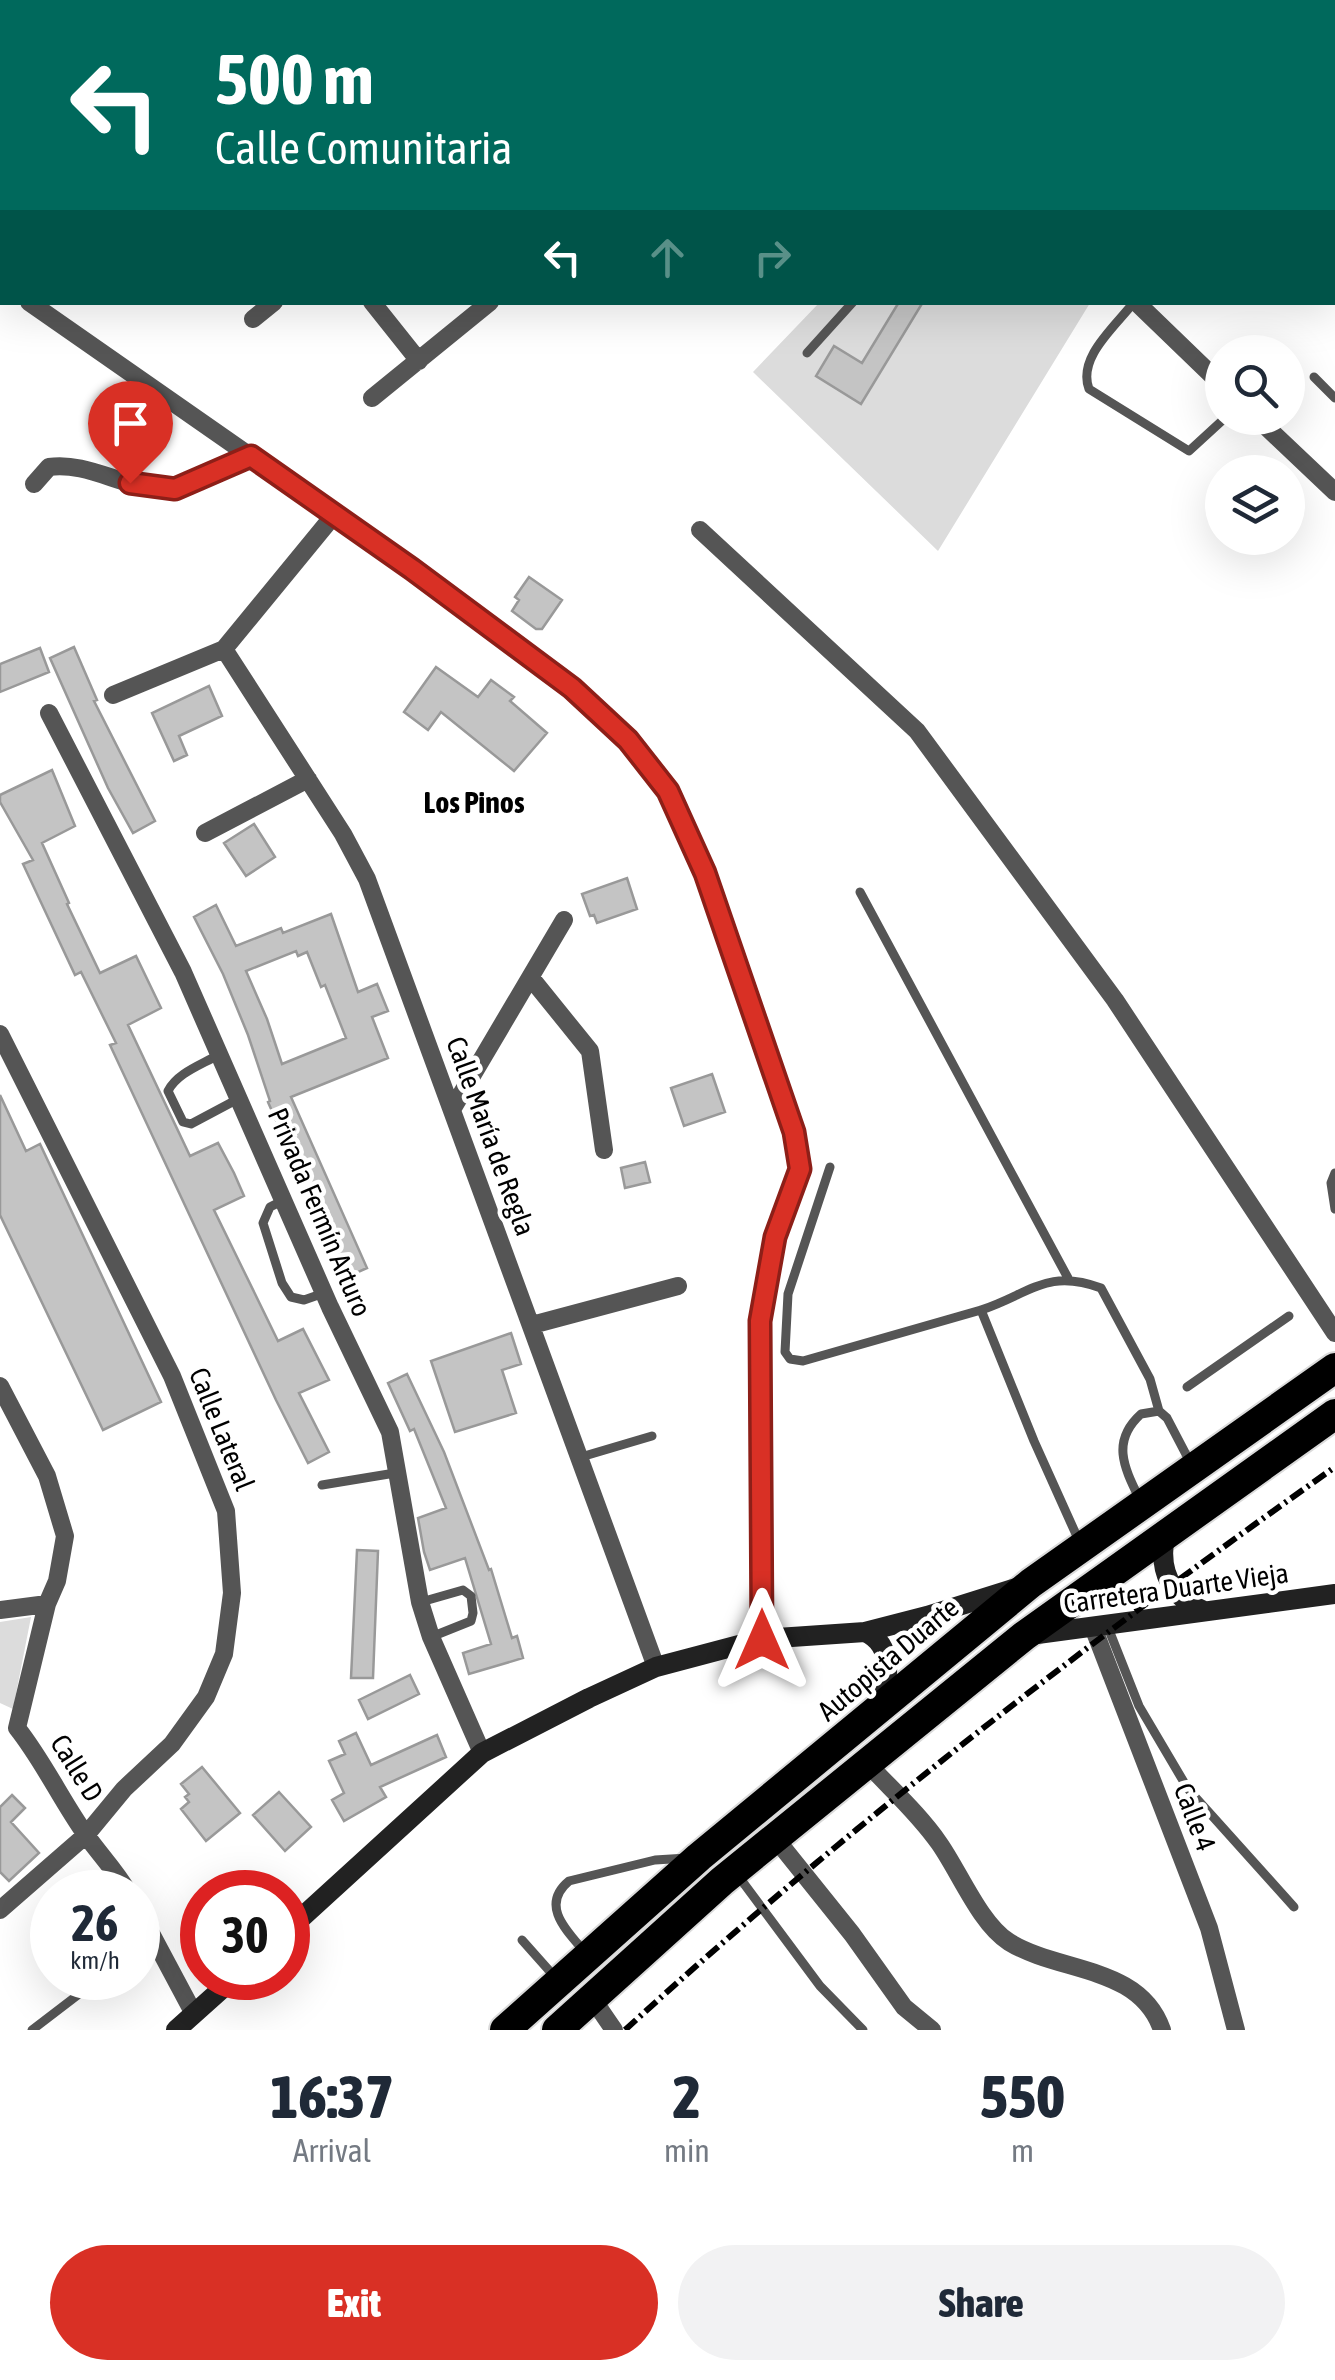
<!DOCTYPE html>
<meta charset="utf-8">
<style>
body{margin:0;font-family:"Asap Condensed",sans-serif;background:#f2f2f3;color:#1f2937;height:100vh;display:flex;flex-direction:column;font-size:38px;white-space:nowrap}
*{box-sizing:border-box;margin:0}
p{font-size:32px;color:#747a83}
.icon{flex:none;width:55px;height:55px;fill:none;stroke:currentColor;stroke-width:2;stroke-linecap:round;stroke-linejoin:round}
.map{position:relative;height:2030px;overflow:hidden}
.details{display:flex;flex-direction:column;background:#fff;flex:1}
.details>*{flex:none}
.top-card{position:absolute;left:0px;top:0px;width:1335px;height:305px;box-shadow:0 10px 40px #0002;background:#00695c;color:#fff;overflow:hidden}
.fabs{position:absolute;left:1205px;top:335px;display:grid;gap:20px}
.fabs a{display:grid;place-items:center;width:100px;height:100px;border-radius:50%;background:#fff;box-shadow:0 10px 40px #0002;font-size:50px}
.speed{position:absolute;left:30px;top:1870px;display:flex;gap:20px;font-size:50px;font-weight:700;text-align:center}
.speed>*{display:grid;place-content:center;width:130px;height:130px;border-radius:50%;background:#fff;box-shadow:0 10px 40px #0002;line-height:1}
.speed small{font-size:25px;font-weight:400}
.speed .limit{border:15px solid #d22;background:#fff;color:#111}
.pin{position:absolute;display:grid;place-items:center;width:85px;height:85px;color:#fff;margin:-102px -42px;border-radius:50% 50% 50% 0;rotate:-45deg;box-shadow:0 0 10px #0007}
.pin .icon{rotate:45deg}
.me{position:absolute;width:110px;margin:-55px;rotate:0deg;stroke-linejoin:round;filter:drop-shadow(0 0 8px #0008)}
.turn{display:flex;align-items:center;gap:35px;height:210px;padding:0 50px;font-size:45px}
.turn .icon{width:130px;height:130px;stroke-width:2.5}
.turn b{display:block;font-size:70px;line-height:85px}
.lanes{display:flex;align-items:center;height:95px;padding:0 50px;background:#0003;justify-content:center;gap:50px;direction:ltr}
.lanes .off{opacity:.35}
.eta{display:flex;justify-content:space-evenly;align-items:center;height:170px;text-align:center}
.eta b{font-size:60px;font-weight:800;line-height:70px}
.button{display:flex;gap:20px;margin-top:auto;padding:20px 50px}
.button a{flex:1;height:115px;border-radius:60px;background:#d93025;color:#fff;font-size:40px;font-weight:800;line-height:115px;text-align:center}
.button a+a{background:#f2f2f3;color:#1f2937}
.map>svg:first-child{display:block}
</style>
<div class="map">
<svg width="1335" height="2030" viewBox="0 0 1335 2030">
<rect width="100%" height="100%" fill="#fff"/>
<path fill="#dcdcdc" d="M842 302 1090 303 938 551 753 372 819 303Z
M31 1617 13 1709 0 1703V1622Z"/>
<path fill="#c4c4c4" stroke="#999" stroke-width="2.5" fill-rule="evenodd" d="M899 302H923L861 404 816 376 834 346 862 363Z
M529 577 562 600 542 629H536L512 611 519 600 515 597Z
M74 647 97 700 94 701 155 821 133 833 108 788 50 658Z
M40 648 49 672 0 692V664Z
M436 667 478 697 491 680 514 697 510 701 547 733 514 771 441 712 428 730 404 712Z
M209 686 222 716 179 736 187 755 174 761 152 713Z
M52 770 75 826 42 843 69 903 67 904 100 973 136 956 161 1008 128 1025 190 1156 218 1143 234 1173 244 1196 214 1210 278 1341 303 1329 329 1380 299 1393 329 1452 308 1463 276 1400 110 1045 116 1043 81 972 75 975 23 864 33 860 0 802V795Z
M254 824 275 857 246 876 224 843Z
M627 878 637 909 597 923 594 915 590 916 582 894Z
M216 905 236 946 281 928 283 933 331 914 358 992 377 984 388 1011 372 1017 388 1058 291 1097 367 1268 345 1278 268 1102 270 1101 248 1035 223 974 194 917ZM296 951 298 956 307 952 321 987 325 985 346 1038 282 1064 267 1019 246 971Z
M712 1074 725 1112 684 1126 671 1088Z
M0 1095 26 1151 40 1144 161 1402 103 1430 0 1215Z
M645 1162 650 1182 625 1188 621 1168Z
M511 1333 521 1364 502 1370 516 1413 455 1432 431 1361Z
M407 1374 444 1452 489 1570 491 1569 512 1638 517 1636 523 1658 469 1674 463 1653 491 1644 465 1558 430 1570 424 1552 418 1518 446 1508 414 1429 410 1431 388 1383Z
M357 1550 378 1551 373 1678H351Z
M410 1675 419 1694 368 1719 359 1700Z
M356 1733 371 1765 437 1735 446 1757 380 1787 386 1797 344 1821 332 1800 344 1793 329 1761 345 1754 339 1741Z
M202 1767 240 1813 206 1841 181 1809 189 1802 185 1797 189 1794 181 1784Z
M279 1792 311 1827 285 1851 253 1815Z
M12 1795 25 1808 11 1822 39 1853 9 1881 0 1872V1807Z"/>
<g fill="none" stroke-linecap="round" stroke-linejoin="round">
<defs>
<path id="motorway" d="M505 2030 699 1857 1031 1583 1335 1368
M557 2030 722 1881 1024 1636 1335 1414"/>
</defs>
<use href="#motorway" stroke="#dbdbdb" stroke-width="34"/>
<path stroke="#555" stroke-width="9" d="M991 2 994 0
M1332 150 1335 149
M1134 302C1116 326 1077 357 1089 389L1189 451 1225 418
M807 353 853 302
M1314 377 1335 398
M860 892 1068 1278
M218 1055C201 1065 177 1073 168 1091L183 1122 191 1124 238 1099
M830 1167 788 1294 785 1352 790 1359 803 1361 981 1310
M1335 1173 1331 1183 1335 1209
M284 1200 270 1207 263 1223 282 1283 291 1297 304 1300 324 1293
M1187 1387 1289 1316
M581 1457 652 1436
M322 1485 395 1473
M1140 1500C1125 1469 1110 1442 1141 1414L1159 1411 1167 1418 1190 1462
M1079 1541 1034 1441 981 1310C1030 1294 1046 1268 1101 1288L1150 1379 1159 1411
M421 1602 463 1590 471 1596 473 1613 471 1621 431 1637
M1107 1625 1139 1706 1188 1789 1294 1907
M739 1877 820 1986 863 2030
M522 1940 554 1976
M584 1951C566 1930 540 1905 569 1881L655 1860 687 1858
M138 1953 155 1941
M32 2030 100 1978"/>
<path stroke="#555" stroke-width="18" d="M718 0 720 2
M856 0 859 2
M651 2 654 0
M0 282 2 284
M29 302 412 569 572 688 628 740 668 791 705 873 794 1131 800 1169 775 1237 761 1321 762 1639
M372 302 419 361
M1136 302 1222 385
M253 319 274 302
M372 398 490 302
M1257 418 1335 492
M34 484 49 467C90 461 129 492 171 489 197 487 227 467 251 456
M700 530 917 731 1115 1000 1335 1333
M224 649 343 834 367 879 656 1667
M113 695 224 649 334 515
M49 713 183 972 330 1307 390 1432 420 1602 431 1637 482 1753
M205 833 308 779
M531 978 590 1051 604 1150
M0 1034 172 1376 226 1511 232 1593 224 1654 206 1697 172 1744 124 1789 86 1835 0 1910
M453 1108 564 920
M532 1325 678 1286
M0 1386 47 1476 65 1536 57 1581 47 1604 17 1728C44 1762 61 1800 86 1835 100 1855 116 1871 128 1892
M0 1610 47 1604
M1093 1627 1209 1928 1236 2030
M867 1763C891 1789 919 1814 939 1843 959 1871 980 1924 1009 1942 1059 1973 1140 1965 1162 2030
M775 1838 852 1934 904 2007 932 2030
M138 1909 194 2014
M592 1998 614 2030"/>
<path stroke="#222" stroke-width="20" d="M1165 1536C1158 1571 1171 1597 1204 1611
M865 1632C895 1645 889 1682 879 1708
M1030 1635 1335 1594
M288 1930 482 1753 589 1698 656 1667 762 1639 865 1632 927 1616 1016 1588
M176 2030 234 1978"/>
<use href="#motorway" stroke="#000" stroke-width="30"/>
<path stroke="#000" stroke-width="6" stroke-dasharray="15 5 2.5 5" stroke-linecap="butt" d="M625 2030C848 1826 1088 1642 1335 1467"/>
</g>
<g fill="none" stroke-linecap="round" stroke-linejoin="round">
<defs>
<path id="route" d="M130 483 175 489 251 456 412 569 572 688 628 740 668 791 705 873 794 1132 800 1169 775 1237 760 1321 762 1640"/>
</defs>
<use href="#route" stroke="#8d1f18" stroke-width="25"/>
<use href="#route" stroke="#d93025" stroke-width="18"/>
</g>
<g text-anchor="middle" stroke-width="9" stroke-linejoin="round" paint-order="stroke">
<g font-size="28" fill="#000" stroke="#fff">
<text transform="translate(491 1136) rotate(70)" y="10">Calle María de Regla</text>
<text transform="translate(320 1212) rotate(67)" y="10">Privada Fermín Arturo</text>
<text transform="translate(222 1429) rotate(68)" y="10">Calle Lateral</text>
<text transform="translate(1176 1588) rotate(-8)" y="10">Carretera Duarte Vieja</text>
<text transform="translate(888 1659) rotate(-40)" y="10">Autopista Duarte</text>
<text transform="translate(77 1768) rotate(58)" y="10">Calle D</text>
<text transform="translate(1195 1817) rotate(69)" y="10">Calle 4</text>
</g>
<g font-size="30" font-weight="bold" fill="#000" stroke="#fff">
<text x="474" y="813">Los Pinos</text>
</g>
</g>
</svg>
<div class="fabs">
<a><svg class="icon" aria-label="search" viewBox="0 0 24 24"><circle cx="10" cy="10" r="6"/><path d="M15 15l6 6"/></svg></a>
<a><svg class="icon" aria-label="layers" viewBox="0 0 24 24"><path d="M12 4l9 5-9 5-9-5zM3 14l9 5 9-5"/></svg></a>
</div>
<div class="speed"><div>26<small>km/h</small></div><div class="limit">30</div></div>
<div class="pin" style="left:130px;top:483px;background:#d93025"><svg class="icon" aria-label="arrive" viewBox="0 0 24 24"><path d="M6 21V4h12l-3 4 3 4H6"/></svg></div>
<svg class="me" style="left:762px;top:1640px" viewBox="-20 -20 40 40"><path d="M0-17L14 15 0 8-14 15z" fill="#d93025" stroke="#fff" stroke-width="4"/></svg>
<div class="top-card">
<div class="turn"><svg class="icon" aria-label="left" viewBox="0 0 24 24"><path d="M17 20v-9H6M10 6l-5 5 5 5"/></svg><div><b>500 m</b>Calle Comunitaria</div></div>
<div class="lanes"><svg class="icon" aria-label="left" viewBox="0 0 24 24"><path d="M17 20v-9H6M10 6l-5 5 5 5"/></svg><svg class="icon off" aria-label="ahead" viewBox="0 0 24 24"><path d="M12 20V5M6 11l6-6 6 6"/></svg><svg class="icon off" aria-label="right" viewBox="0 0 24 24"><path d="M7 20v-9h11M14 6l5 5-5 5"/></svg></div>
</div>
</div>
<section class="details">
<div class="eta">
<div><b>16:37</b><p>Arrival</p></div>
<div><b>2</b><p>min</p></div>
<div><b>550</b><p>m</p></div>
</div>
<div class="button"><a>Exit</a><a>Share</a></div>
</section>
